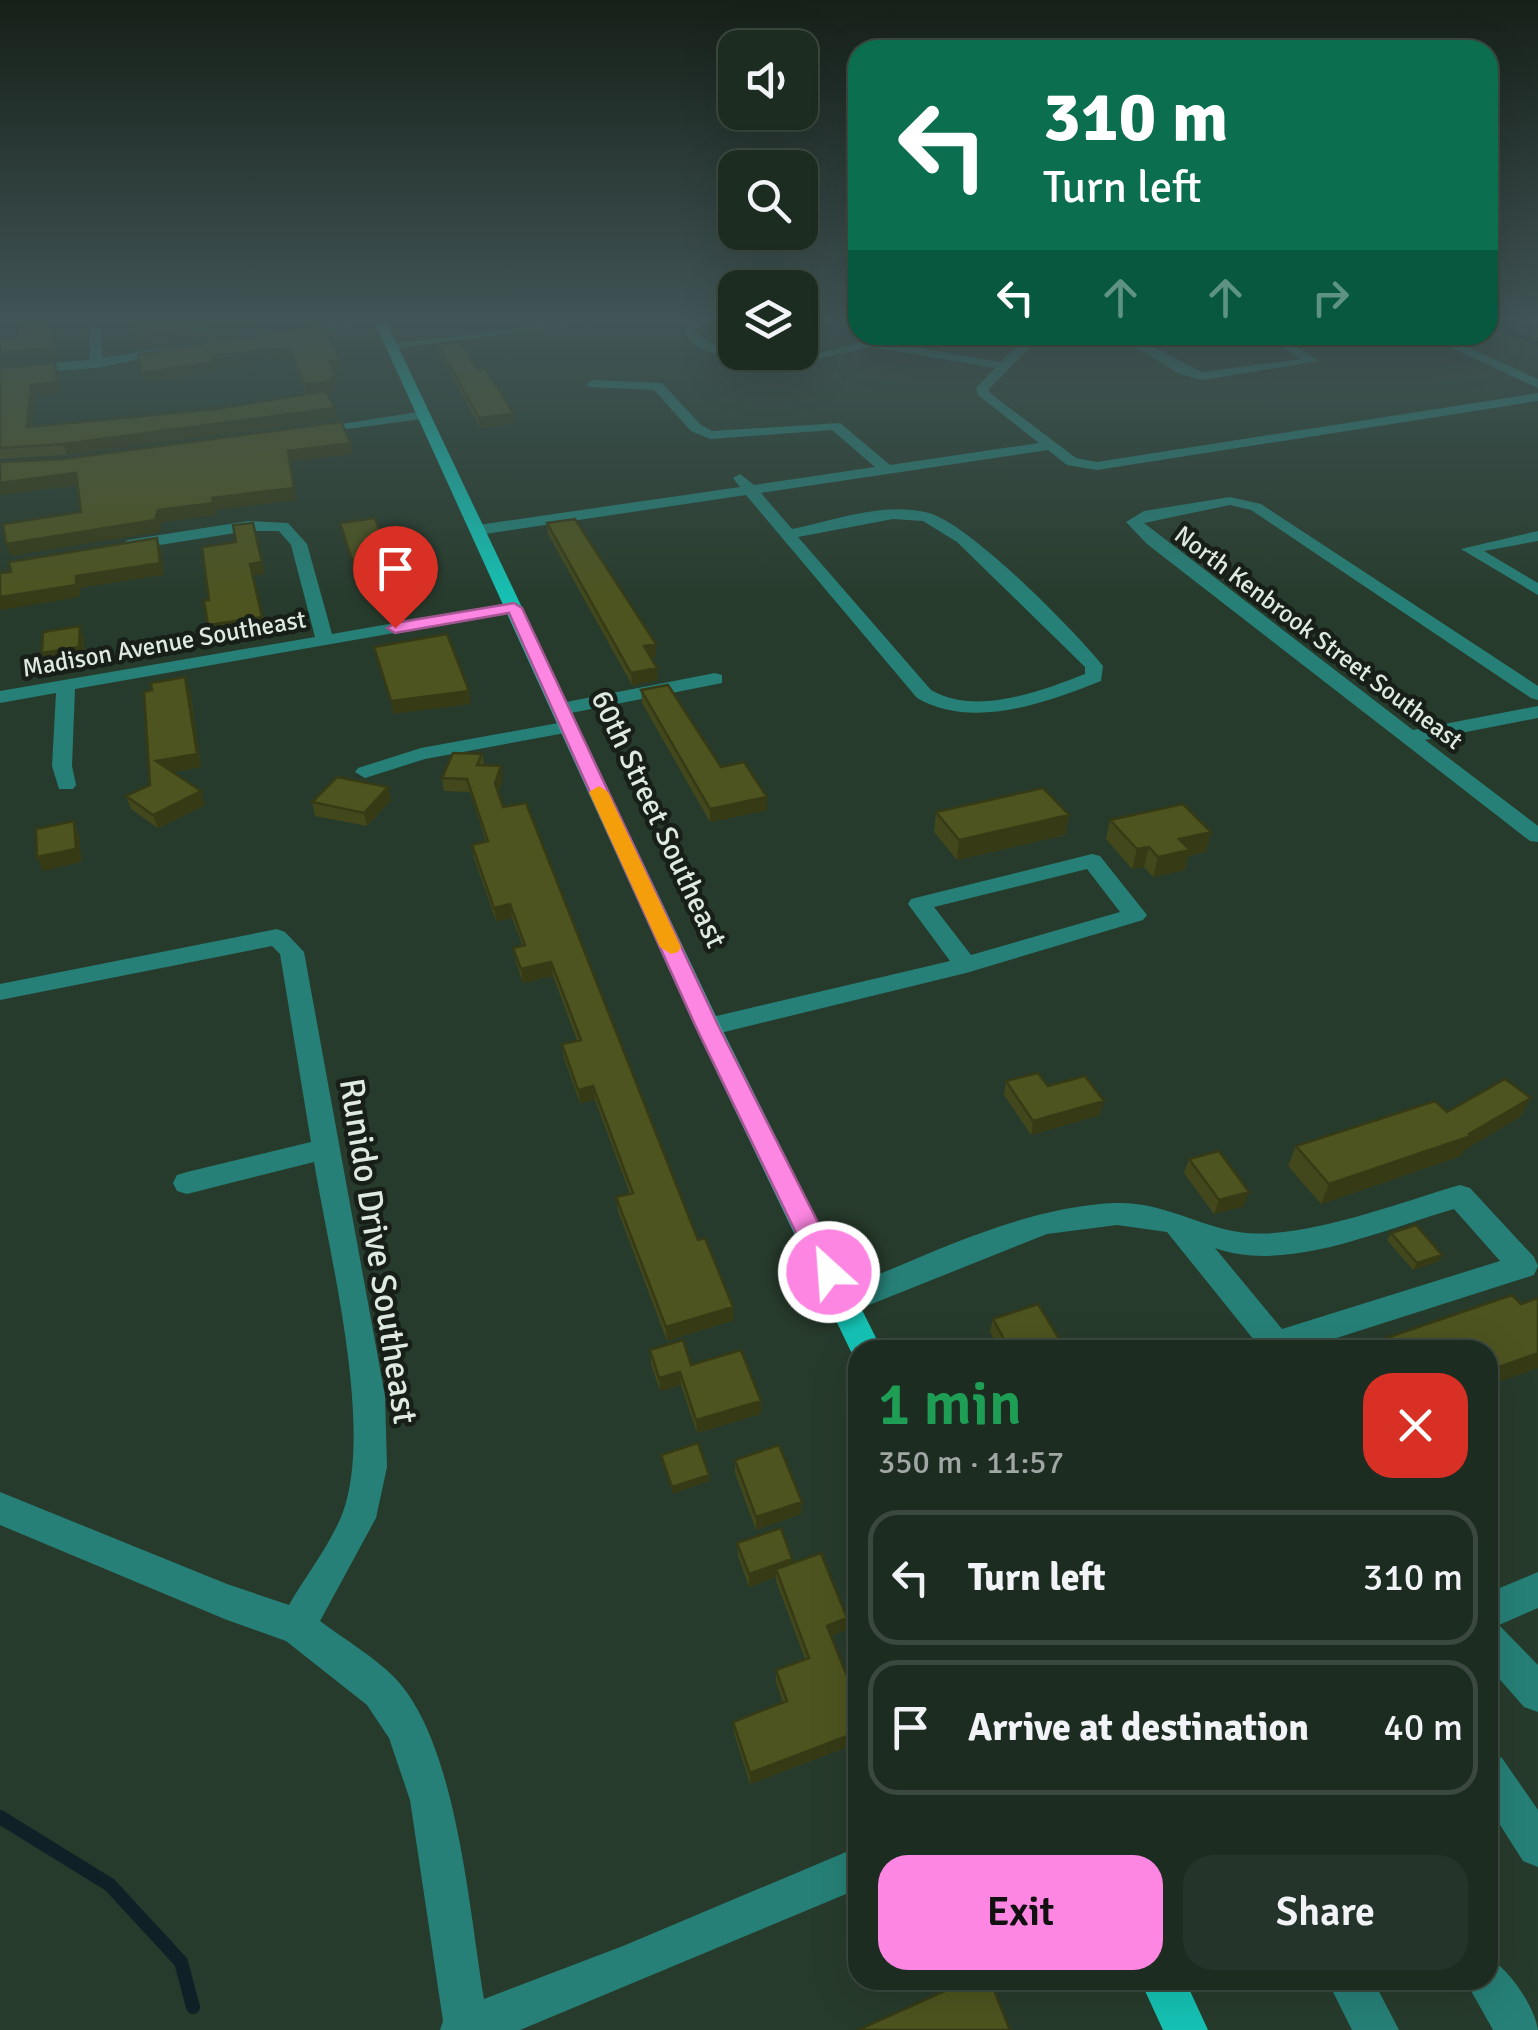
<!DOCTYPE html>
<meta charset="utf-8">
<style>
body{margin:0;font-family:Signika,sans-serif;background:#25342a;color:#f1f3f6;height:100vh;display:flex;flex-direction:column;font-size:38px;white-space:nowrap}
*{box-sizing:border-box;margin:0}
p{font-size:32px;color:#a0a7a5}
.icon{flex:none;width:55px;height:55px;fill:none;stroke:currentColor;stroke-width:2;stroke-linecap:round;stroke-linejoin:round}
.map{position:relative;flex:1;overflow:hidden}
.details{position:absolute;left:848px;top:1340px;width:650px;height:650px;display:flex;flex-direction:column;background:#1d2c21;border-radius:30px;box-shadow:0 10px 40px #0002,0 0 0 2px #3b483f}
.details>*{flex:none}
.top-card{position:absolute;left:848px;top:40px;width:650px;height:305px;border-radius:30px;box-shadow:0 10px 40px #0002,0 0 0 2px #3b483f;background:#0b6e4f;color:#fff;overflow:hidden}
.buttons{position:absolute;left:718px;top:30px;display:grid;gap:20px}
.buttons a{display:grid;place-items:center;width:100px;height:100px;border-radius:20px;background:#1d2c21;box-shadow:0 10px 40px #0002,0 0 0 2px #3b483f;font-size:50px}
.pin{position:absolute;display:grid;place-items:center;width:85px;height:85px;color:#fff;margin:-102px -42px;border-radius:50% 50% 50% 0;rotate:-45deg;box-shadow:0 0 10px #0007}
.pin .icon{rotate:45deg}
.me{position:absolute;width:110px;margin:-55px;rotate:334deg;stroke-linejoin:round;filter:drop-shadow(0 0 8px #0008)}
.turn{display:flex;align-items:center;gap:35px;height:210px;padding:0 30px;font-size:45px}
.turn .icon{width:130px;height:130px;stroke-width:2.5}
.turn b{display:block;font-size:70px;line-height:85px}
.lanes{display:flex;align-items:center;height:95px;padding:0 30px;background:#0003;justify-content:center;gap:50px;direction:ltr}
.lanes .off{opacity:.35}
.round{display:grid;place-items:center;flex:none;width:105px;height:105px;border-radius:30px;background:#25342a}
.head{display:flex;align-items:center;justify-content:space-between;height:170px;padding:0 30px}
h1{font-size:60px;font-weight:600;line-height:75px;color:#1e9e55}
.primary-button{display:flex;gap:20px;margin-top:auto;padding:20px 30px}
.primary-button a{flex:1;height:115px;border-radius:30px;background:#fd86e2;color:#111;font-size:40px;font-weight:600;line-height:115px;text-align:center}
.primary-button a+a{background:#25342a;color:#f1f3f6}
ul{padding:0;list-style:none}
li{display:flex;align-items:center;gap:30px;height:135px;margin:0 20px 15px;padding:0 10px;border:5px solid #3b483f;border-radius:30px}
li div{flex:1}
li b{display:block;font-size:38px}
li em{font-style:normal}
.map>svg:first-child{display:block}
</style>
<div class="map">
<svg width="1538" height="2030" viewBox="0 0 1538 2030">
<rect width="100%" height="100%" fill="#273b2c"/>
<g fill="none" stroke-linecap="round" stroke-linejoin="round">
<path stroke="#0f2126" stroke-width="5" d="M1488 323 1538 344"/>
<path stroke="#0f2126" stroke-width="14" d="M0 1817 110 1885 181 1962 193 2007"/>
<path fill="#268077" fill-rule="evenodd" d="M359 321 387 322 291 334 285 331Z
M574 321H608L391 349 385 345Z
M691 321H703L696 332C739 373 814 357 865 341L867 335H879L877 341 1001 362 1029 335H1042L989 389 990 393 1076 458 1097 462 1538 393V401L1097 470 1067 465 1048 450 761 493 792 529C835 520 885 501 929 513 971 525 1074 630 1103 666L1101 681C1046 703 972 730 917 698L746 495 478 535 470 530 478 525 740 487 733 478 740 474 754 485 875 467 832 430 710 439 691 431 654 390 589 387 587 384 593 380 662 383 701 425 712 431 840 423 890 465 1039 443 978 395 976 388 995 368 871 347 803 362 749 363 700 349 684 333ZM893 519 923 521 957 542 1085 667V674C1039 692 976 716 931 690L798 537Z
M95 326 101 329 102 358 168 348 174 352 96 368 0 375V367L90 360 89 329Z
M1115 335H1130L1202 372 1301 359 1264 335H1278L1319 361 1202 380 1180 374Z
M1424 335H1440L1538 379V388Z
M424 411 429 412V418L310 434 303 430Z
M1230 497 1261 504 1538 686V700L1531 698 1251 510 1230 505 1144 523 1413 730 1538 706V718L1425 740 1538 826V842L1530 841 1147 544 1126 522 1144 511Z
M248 521 288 523 307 544 332 634 514 602 523 607 514 612 75 689 72 766 76 785 73 789H59L52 766 56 693 0 703V691L315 637 291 545 279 531H248L128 550 120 545 128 540Z
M1538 531V541L1484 551 1538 583V595L1461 549Z
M715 673 722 675V683L561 715 551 709 561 703Z
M569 721 576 723V731L425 759 365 778 355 772 358 768 421 748Z
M1092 854 1100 856 1143 910 1147 915 1143 920 966 973 708 1036 695 1027 708 1018 950 961 908 904 911 899ZM1087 869 1120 912 971 955 934 907Z
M277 929 285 932 304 952 385 1396 387 1467 376 1518 320 1621C344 1639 373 1656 394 1677 457 1741 469 1911 484 1999L623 1946 858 1847V1889L520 2030H440L443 2021 410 1800 389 1738 367 1705 286 1641 227 1620 0 1525V1492L227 1584 289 1605C306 1575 331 1544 343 1512 374 1426 329 1254 314 1162L187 1194 177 1191 173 1183 177 1175 187 1172 311 1142 280 954 272 946 0 1000V984Z
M1460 1185 1470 1188 1534 1257 1538 1266 1534 1275 1299 1350H1262L1167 1232 1117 1225 1047 1234 844 1315 833 1311 829 1302 833 1293C923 1258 1016 1208 1114 1203 1161 1201 1196 1225 1239 1232 1299 1242 1400 1202 1460 1185ZM1454 1209 1500 1261 1282 1329 1215 1248C1286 1274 1384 1229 1454 1209Z
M1538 1572V1608L1499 1625 1538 1665V1712L1524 1707 1488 1666V1593Z
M1488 1752 1502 1758 1538 1810V1867L1523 1861 1488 1806Z
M1488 1958C1508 1967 1535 2007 1538 2030H1493L1465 1980H1488Z
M1327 1980H1373L1399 2030H1352Z"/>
<path fill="#15c3b5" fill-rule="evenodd" d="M374 321H386L721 1027 882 1350H858L855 1360 695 1027Z
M1140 1980H1185L1208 2030H1163Z"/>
</g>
<path fill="#42481b" d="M322 324 340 360 342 370 333 371 338 387H334L335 391 327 392 337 419 67 455 0 459V368L58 374 60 393 35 396 32 426 216 409 306 394 291 357 216 366 218 372 144 383Z
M438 344 514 414 515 423 480 428 439 353Z
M340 523 405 605 382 608 368 570 355 572Z
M547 523 656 657H651L658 680 632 685 548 534Z
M190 690 201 767 172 772 205 805 158 828 131 809 126 796 150 785Z
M641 690 721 767 767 810 710 822 642 703Z
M482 754 484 765 503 779 498 792 503 807 698 1240 733 1307 734 1320 667 1341 618 1211 616 1197 630 1194 595 1100 580 1103 564 1058 562 1044 577 1040 553 976 523 983 516 962 513 948 523 946 512 918 496 921 474 858 472 845 486 842 470 792 444 791 442 778Z
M388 787 391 800 367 826 315 816 312 802Z
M936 812 1069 815 1065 835 957 860 934 832Z
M1110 820 1206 852 1188 856 1185 870 1153 877 1144 867 1132 869 1106 839Z
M1006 1081 1048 1086 1100 1115 1031 1135 1004 1095Z
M1531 1098 1520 1117 1464 1150 1461 1156 1321 1204 1288 1166 1296 1146 1447 1112Z
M1189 1159 1244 1206 1214 1214 1184 1173Z
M1391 1233 1442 1255 1439 1261 1413 1270 1387 1240Z
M993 1319 1066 1350H1000L990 1332Z
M650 1350 691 1365 761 1414 697 1433 681 1385 660 1391 651 1364Z
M735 1460 801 1514 756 1530 735 1473Z
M737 1543 792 1559V1563L846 1630 831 1636 847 1676 858 1672V1743L750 1784 734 1733 733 1722 783 1703 776 1682V1670L805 1659 776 1581V1577L749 1587 738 1556Z"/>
<path fill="#363b16" d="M242 321H318L262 326 137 349 135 340Z
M51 323 55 333 57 359 0 363V353Z
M289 347 291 357 216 366 218 372 144 383 141 373 213 356Z
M340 360 342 370 331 371 329 361Z
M55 363 58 374 60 393 35 396 31 438 27 427 31 385Z
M336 377 338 387H334L335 391 307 394 304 384Z
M335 408 337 419 67 455 63 444Z
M514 414 515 423 480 428 479 418Z
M351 443 353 454 290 462 296 500 216 510 212 498 288 451Z
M76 473 80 485 0 495V483Z
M214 503 217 515 162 522 159 532 11 556 6 544 158 510Z
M253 523 265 574 253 575 266 629 211 638 208 625 250 564Z
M157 538 161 549 164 575 80 588V597L0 610V597L76 576Z
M365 558 368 570 355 572 352 560Z
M403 593 405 605 382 608 380 596Z
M80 626 84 639V660L47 665 42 653Z
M656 644V657L645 659 644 646Z
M657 668 658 680 632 685 631 673Z
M185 677 190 690 201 767 161 774 156 761Z
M469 691 471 704 393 714 391 701Z
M501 766 503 779 497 796 495 783Z
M388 787 391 800 367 826 364 813Z
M201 791 205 805 158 828 153 815Z
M767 797V810L710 822V809Z
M1069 815 1065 835 957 860 959 840Z
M74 821 79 835 82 862 43 871 37 857Z
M1211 832 1206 852 1188 856 1185 870 1153 877 1158 857 1179 839Z
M1149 847 1144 867 1132 869 1137 849Z
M510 904 512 918 496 921 494 908Z
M551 962 553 976 523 983 521 969Z
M593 1086 595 1100 580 1103 578 1090Z
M1531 1098 1520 1117 1464 1150 1461 1156 1321 1204 1329 1184 1469 1134Z
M1104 1101 1100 1115 1031 1135 1033 1121Z
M1249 1192 1244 1206 1214 1214 1219 1200Z
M1442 1255 1439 1261 1413 1270 1417 1263Z
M733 1307 734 1320 667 1341 666 1327Z
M1538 1353V1368L1488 1386V1371Z
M680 1372 681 1385 660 1391 659 1378Z
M761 1401V1414L697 1433 696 1420Z
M709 1475 710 1481 672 1494V1487Z
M802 1502 801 1514 756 1530V1517Z
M792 1559V1571L776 1569V1577L749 1587V1574Z
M847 1618 846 1630 826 1637 827 1626Z
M858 1732V1743L750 1784V1773Z"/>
<path fill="#4d541f" stroke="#363b16" stroke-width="2.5" d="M135 321H165L166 323 180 321H242L135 340 132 327H136Z
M51 323 53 348 0 353V338L18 336V327Z
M322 324 340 360 329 361 336 377H331L333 381 304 384 289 347 213 356 215 362 141 373 138 355Z
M460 341 478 370 486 369 514 414 479 418 438 344Z
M55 363 57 382 31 385 27 427 216 409 326 391 335 408 63 444 0 448V368Z
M341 422 351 443 288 451 294 488 212 498 214 503 158 510 155 520 6 544 3 524 81 512 76 473 0 483V462L63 459Z
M375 518 403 593 380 596 365 558 352 560 340 523Z
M575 519 656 644 644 646 657 668 631 673 547 523Z
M253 523 262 562 250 564 262 617 208 625 204 600H209L202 547 236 542 233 525Z
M157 538 160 563 76 576V585L0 597V573L11 572 9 562Z
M80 626 79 647 42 653 43 632Z
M447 634 469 691 391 701 374 647Z
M185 677 197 754 156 761 201 791 153 815 126 796 150 785 144 692 152 690 151 683Z
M668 685 721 767 744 762 767 797 710 809 641 690Z
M453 753 482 754 477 765 501 766 495 783 503 807 526 803 698 1240 705 1238 733 1307 666 1327 616 1197 633 1193 593 1086 578 1090 562 1044 581 1040 551 962 521 969 513 948 525 945 510 904 494 908 472 845 488 841 467 779 442 778Z
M337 777 388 787 364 813 312 802Z
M1043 788 1069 815 959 840 936 812Z
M1183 804 1211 832 1179 839 1190 850 1158 857 1149 847 1137 849 1110 820Z
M74 821 76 849 37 857 36 829Z
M1038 1073 1048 1086 1085 1076 1104 1101 1033 1121 1006 1081Z
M1505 1079 1531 1098 1469 1134 1471 1136 1329 1184 1296 1146 1435 1101 1447 1112Z
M1219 1151 1249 1192 1219 1200 1189 1159Z
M1416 1225 1442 1255 1417 1263 1391 1233Z
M1512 1295 1521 1304 1538 1298V1353L1488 1371V1350H1359L1357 1348Z
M1038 1304 1066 1350H1010L993 1319Z
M683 1340 691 1365 741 1350 761 1401 696 1420 680 1372 659 1378 650 1350Z
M698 1443 709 1475 672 1487 661 1455Z
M779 1445 802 1502 756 1517 735 1460Z
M781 1528 792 1559 749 1574 737 1543Z
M821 1553 847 1618 827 1626 847 1676 858 1672V1732L750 1773 733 1722 787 1701 776 1670 809 1658 776 1569Z
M969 1980H990L1010 2030H858Z"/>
<linearGradient id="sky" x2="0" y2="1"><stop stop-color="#152018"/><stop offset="0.53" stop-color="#415556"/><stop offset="1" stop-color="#415556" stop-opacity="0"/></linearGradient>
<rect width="1538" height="605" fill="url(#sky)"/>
<path fill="#fd86e2" stroke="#a45793" stroke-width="2.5" d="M514 603 522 608 719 1027 843 1272 839 1280 829 1284 819 1280 815 1272 696 1027 509 613 395 633 387 628 395 623Z"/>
<path fill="#f59e0b" d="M599 786 608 792 681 947 678 952 671 954 660 947 589 792Z"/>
<g text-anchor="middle" stroke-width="9" stroke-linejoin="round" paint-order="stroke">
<g font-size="25" fill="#deeae0" stroke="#171f18">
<text transform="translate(1319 637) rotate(37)" y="9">North Kenbrook Street Southeast</text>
<text transform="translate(164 643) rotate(-10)" y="9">Madison Avenue Southeast</text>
</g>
<g font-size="30" fill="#deeae0" stroke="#171f18">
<text transform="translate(659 819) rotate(65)" y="10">60th Street Southeast</text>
</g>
<g font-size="35" fill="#deeae0" stroke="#171f18">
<text transform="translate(379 1251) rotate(81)" y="12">Runido Drive Southeast</text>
</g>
</g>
</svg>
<div class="buttons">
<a><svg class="icon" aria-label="sound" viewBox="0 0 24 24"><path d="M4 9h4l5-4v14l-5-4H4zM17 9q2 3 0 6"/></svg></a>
<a><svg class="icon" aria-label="search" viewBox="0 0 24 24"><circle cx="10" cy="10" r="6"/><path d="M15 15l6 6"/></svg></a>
<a><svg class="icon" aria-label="layers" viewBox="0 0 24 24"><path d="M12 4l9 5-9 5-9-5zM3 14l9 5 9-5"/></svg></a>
</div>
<div class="pin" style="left:395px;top:628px;background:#d93025"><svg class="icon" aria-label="arrive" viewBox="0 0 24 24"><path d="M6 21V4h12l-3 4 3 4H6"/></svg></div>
<svg class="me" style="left:829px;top:1272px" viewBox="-20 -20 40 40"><circle r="17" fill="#fd86e2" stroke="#fff" stroke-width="3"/><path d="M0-11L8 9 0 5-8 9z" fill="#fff"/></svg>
<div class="top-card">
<div class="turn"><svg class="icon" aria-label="left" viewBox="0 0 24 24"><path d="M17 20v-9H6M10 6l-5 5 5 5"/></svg><div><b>310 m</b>Turn left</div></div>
<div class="lanes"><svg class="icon" aria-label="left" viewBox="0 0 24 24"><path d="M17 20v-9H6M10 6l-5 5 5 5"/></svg><svg class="icon off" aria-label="ahead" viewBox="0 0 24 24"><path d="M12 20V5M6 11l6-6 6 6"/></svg><svg class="icon off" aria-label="ahead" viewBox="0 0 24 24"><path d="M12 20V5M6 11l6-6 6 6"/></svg><svg class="icon off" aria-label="right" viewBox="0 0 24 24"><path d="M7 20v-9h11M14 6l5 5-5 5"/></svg></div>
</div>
<section class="details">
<div class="head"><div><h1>1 min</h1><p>350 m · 11:57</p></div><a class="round" style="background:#d93025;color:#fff"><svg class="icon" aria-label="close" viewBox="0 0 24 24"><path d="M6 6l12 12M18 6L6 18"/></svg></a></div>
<ul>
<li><svg class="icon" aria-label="left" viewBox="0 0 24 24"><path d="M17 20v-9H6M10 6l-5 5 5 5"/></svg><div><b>Turn left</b></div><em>310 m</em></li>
<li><svg class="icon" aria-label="arrive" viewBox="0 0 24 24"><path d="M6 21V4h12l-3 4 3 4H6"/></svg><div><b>Arrive at destination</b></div><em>40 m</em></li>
</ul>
<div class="primary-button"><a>Exit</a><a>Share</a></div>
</section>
</div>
